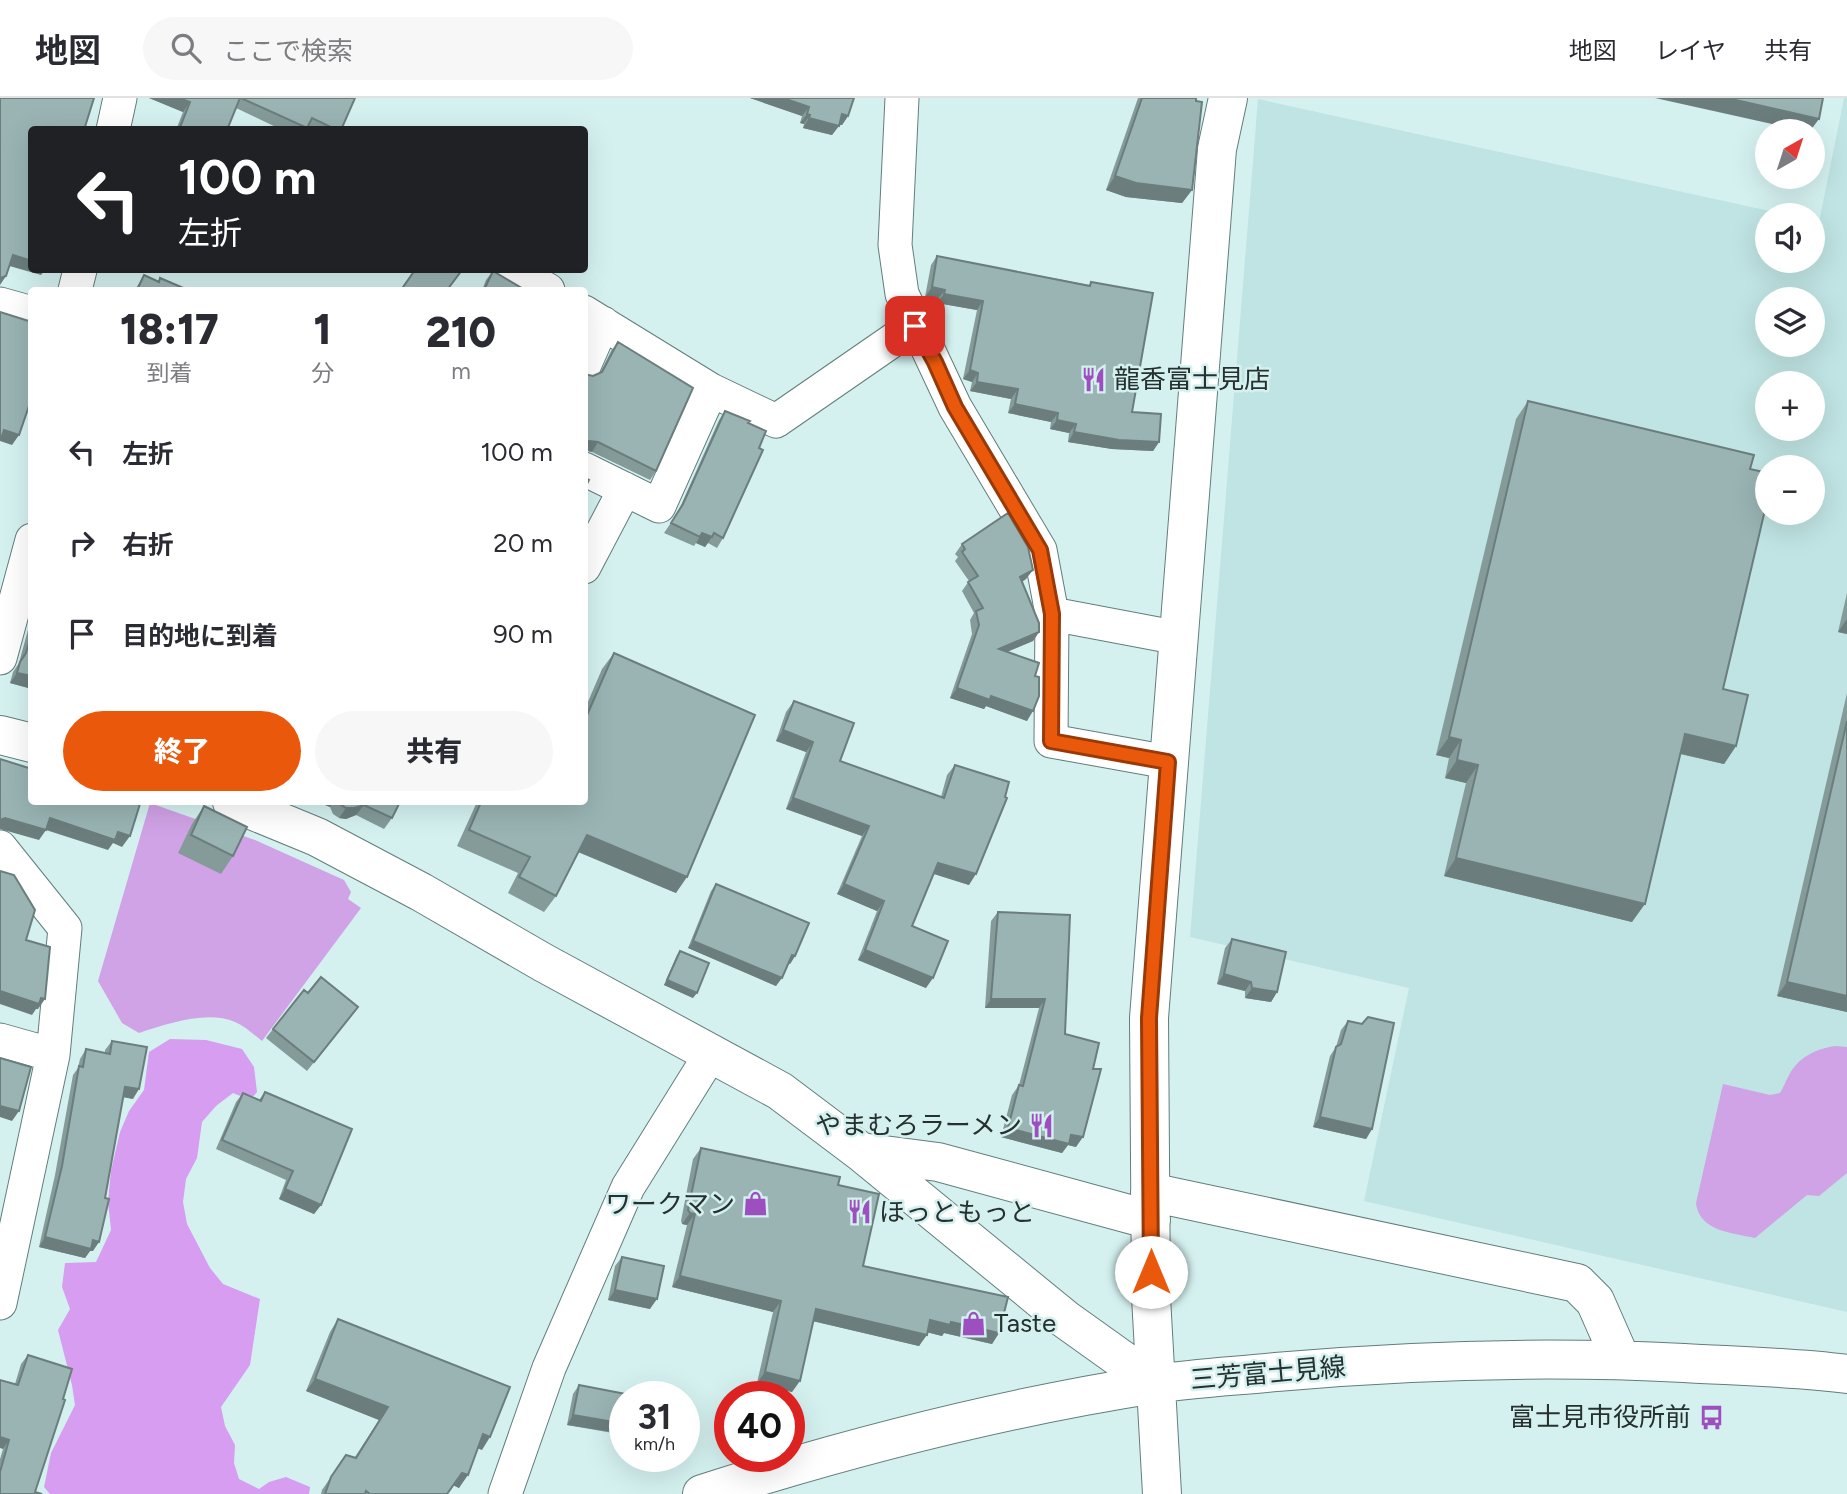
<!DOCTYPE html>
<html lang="ja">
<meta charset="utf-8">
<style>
body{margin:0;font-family:Figtree,"Noto Sans JP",sans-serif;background:#f7f7f7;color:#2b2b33;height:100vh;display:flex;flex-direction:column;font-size:26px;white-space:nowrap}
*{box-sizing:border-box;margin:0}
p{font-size:23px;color:#7c7c81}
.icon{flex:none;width:38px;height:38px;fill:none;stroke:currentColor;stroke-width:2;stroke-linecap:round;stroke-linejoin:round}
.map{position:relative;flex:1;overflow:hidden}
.sheet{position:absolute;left:28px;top:189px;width:560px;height:518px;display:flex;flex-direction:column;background:#fff;border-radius:7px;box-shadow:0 7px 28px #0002}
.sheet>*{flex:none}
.guide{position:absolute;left:28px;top:28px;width:560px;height:147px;border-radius:7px;box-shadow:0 7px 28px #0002;background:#202124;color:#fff;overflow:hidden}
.needle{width:46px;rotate:39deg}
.tools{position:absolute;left:1755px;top:21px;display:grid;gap:14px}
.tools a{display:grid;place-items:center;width:70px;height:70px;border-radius:50%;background:#fff;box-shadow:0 7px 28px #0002;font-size:35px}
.speed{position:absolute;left:609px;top:1283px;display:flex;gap:14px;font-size:35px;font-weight:700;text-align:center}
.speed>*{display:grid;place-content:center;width:91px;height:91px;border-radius:50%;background:#fff;box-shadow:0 7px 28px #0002;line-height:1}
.speed small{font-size:18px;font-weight:400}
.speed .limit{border:10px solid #d22;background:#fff;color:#111}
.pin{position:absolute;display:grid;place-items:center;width:60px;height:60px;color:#fff;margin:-30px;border-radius:14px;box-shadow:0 4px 10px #0006}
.me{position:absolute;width:77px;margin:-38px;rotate:0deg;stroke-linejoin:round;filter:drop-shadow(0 0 5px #0008)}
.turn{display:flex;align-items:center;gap:24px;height:147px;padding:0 35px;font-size:32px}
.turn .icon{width:91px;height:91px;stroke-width:2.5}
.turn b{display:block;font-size:49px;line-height:60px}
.eta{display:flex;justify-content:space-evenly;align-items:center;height:119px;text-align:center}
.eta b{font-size:42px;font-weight:800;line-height:49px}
.action{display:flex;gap:14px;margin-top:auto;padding:14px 35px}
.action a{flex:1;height:80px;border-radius:42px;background:#ea580c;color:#fff;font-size:28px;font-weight:800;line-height:80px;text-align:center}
.action a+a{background:#f7f7f7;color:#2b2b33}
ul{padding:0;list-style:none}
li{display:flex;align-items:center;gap:21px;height:91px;padding:0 35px}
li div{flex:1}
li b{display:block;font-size:26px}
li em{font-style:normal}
header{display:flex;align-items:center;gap:42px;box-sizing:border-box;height:98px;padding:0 35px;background:#fff;border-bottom:2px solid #e1e1e2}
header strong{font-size:33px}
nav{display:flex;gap:38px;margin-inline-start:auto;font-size:24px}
.search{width:490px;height:63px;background:#f7f7f7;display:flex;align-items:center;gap:18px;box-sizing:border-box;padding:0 24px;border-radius:38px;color:#7c7c81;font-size:26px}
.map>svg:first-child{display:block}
</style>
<header>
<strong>地図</strong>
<div class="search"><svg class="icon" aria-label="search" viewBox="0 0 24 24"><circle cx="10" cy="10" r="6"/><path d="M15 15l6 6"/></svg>ここで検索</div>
<nav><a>地図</a><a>レイヤ</a><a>共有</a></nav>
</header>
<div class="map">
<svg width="1847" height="1396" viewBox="0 0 1847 1396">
<rect width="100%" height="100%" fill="#d4f1f0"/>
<path fill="#bfe4e3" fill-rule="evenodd" d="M1844 0H1847V1214L1364 1103 1409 890 1190 839 1258 1 1788 117H1768V163H1813V123L1819 124ZM1768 201H1813V247H1768ZM1768 285H1813V331H1768ZM1768 369H1813V415H1768Z"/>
<path fill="#d0a2e6" d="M150 705 255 742 344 782 351 794 348 801 361 810 262 943C254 937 245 928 235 924 207 912 167 926 139 935L122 925 98 883Z
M1836 948 1847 949V1075L1819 1098 1807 1097 1755 1140C1732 1135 1699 1133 1696 1105L1723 986 1770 997 1780 995C1784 989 1785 984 1788 979 1798 959 1815 951 1836 948Z"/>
<path fill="#d69df0" d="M170 941 206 942 242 951 254 969 257 994 250 1002 233 995 216 1008 202 1024 197 1060 186 1081 183 1104 187 1126 210 1170 223 1186 260 1201 250 1267 221 1309 225 1328 235 1347 234 1365 239 1381 259 1391 269 1384 286 1379 310 1389 309 1396H50L44 1389 51 1355 75 1307 72 1287 58 1232 70 1211 62 1189 65 1165 96 1164 111 1132 108 1103 111 1073 120 1034 129 1013 144 992 149 954Z"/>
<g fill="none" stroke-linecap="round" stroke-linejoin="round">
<defs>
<path id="street" d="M902 0 895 147 902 196 955 309 1040 452 1052 516 1179 540
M113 32 120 0
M512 172 548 192
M75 192 80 172
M0 206 32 215
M584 214 711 292 776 323 915 227
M584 268 603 225
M584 371 659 408 711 292
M584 469 625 391
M1052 516 1051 643 1168 664
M0 560 32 442
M0 749 65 830 53 957 0 1205
M0 942 53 957
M505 1396 549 1270 628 1089 712 954"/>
<path id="secondary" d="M0 637 32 645
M232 704 317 739 421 794 544 865 780 993 861 1054 1065 1221 1156 1286
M861 1054 938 1064 1151 1122
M1150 1094 1577 1185 1595 1203 1621 1262
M702 1396C850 1349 1001 1310 1155 1286 1195 1280 1236 1278 1276 1274 1412 1262 1548 1258 1684 1265 1738 1268 1793 1269 1847 1276
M1162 1396 1151 1199 1149 920 1217 51 1228 0"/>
</defs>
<use href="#street" stroke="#637d7c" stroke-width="35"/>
<use href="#secondary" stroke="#637d7c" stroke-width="40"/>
<use href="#street" stroke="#fff" stroke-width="33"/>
<use href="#secondary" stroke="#fff" stroke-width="38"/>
</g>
<path fill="#849b9a" d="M149 0H355L341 32H310L307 30V32H282L236 10 227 32H176L183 14Z
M750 0H854L848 18 842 27H839L832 37 803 30 804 26 800 25 802 18Z
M1138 0H1196L1192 92 1182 105 1126 99 1106 92Z
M937 158 1089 187 1091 184 1132 314 1159 344 1153 353 1112 351 1068 344 1069 335 1050 331 1051 324 1008 315 1011 301 970 293 972 284 963 281 977 212 937 205 938 201 925 199 931 167Z
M493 173 525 192H482L486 182Z
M144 177 158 184 160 180 188 192H135Z
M618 244 656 373 650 382 592 354 584 352V276L593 278 600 275 611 253Z
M1528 303 1750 371 1723 591 1736 648 1724 666 1680 656 1632 824 1444 778 1466 685 1445 680 1449 660 1436 657 1516 321Z
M725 313 748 325 723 440 717 450 708 445 705 449 696 445 694 448 664 435 677 416 719 322Z
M962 446 1026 481 1022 484 1039 534 1033 543 1007 554 1035 578 1027 623 986 608 984 611 950 600 972 536 970 522 974 515 962 493 969 483 955 463 958 459 955 456Z
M1847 495V536L1838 534Z
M32 517V591L10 585 13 574 19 565Z
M614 555 676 795 578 754 556 798 544 814 508 795 518 775 457 748 477 704H584V613L602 571Z
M1847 595V914L1777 898Z
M794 603 840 663 941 699 947 677 955 667 969 787 934 776 912 828 926 890 858 862 877 813 837 796 862 738 786 711 806 654 776 643 786 614Z
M318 704H400L392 720 384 731 356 717 346 721 339 720 333 716 330 709Z
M204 708 233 758 221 776 178 755 192 726Z
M716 786 795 858 790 866 788 865 776 888 688 850 711 793Z
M998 814 1065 936 1093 971 1076 1049 1068 1047 1062 1055 1001 1039 1012 997 1019 987 1039 910H985L991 823Z
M1232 841 1277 894 1271 904 1245 900V893L1217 886 1225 850Z
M680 853 693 900 664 887 677 857Z
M308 895 351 918 307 973 266 940 273 931Z
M1348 923 1372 1031 1366 1041 1313 1029 1330 958 1336 949 1341 932Z
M112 943 133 1001 123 999 93 1153H90L85 1160 39 1149 55 1077 73 977 78 970 80 961 86 951 105 955V952Z
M265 994 321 1107 314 1116 279 1101 286 1082 216 1051 236 1004 243 995 259 1002Z
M701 1050 838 1087 863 1168 999 1235 992 1246 944 1235 942 1238 927 1234 919 1248 813 1223 792 1294 757 1285 773 1214 672 1189 687 1127 682 1126 681 1123 693 1061Z
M622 1159 650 1211 608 1202 615 1168Z
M338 1221 482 1352 478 1350 459 1390 453 1387 447 1396H321L322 1392 346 1357 355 1359 379 1322 306 1293 330 1234Z
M28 1257 35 1394 0 1396V1361L3 1351 15 1286 21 1266Z
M579 1287 625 1298 624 1337 567 1327 573 1296Z"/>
<path fill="#6b7e7d" d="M149 0H179L190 4 183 14Z
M750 0H783L809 9 802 18Z
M1655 0H1727L1819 21 1810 33H1803Z
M807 16 810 17 804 26 800 25Z
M842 16 848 18 842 27 836 26Z
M809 20 839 28 832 37 803 30Z
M1115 78 1192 92 1182 105 1126 99 1106 92Z
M13 157 32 163V172H45L41 177 6 167Z
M6 178 0 187V180Z
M932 189 945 192 938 201 925 199Z
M944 196 983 203 977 212 937 205Z
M970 272 978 275 972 284 963 281Z
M977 284 1018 291 1011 301 970 293Z
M1015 306 1058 315 1051 324 1008 315Z
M1057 322 1076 326 1069 335 1050 331Z
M4 332 19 337 12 347 0 343V338Z
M1074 334 1159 344 1153 353 1112 351 1068 344Z
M589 343 598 344 592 354 584 352V344Z
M702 435 712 439 705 449 696 445Z
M1033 472 1026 481 1013 489 1020 479Z
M1847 521V536L1838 534Z
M1039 534 1033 543 992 560 999 551Z
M17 575 32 578V591L10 585Z
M957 590 991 598 1033 613 1027 623 986 608 984 611 950 600Z
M783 632 813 644 806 654 776 643Z
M1685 636 1736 648 1724 666 1673 654Z
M1449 639 1461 642 1449 660 1436 657Z
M1457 662 1478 667 1466 685 1445 680Z
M793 700 869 728 862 738 786 711Z
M318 704H333L330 709Z
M364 707 356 717 346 721 339 720 346 710Z
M5 720H50L118 734 130 738 122 749 113 745 108 752 46 732 39 742 0 731V722Z
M587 737 687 779 676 795 576 753Z
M1456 760 1645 806 1632 824 1444 778Z
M938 765 976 776 969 787 931 775Z
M844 786 884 803 877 813 837 796Z
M693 843 782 880 776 888 688 850Z
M865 852 933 880 926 890 858 862Z
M792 857 795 858 790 866 786 864Z
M1224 876 1251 884 1245 893 1217 886Z
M667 882 697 895 693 900 664 887Z
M1787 884 1847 898V914L1777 898Z
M1252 890 1277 894 1271 904 1245 900Z
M0 893 41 900 45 901 38 911H36L32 917 0 906Z
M991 901H1045L1039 910H985Z
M125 989 139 991 133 1001 118 998Z
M0 1008 19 1013 12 1023 0 1019Z
M1320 1019 1372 1031 1366 1041 1313 1029Z
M1008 1030 1071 1037 1083 1039 1076 1049 1068 1047 1062 1055 1001 1039Z
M285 1091 321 1107 314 1116 279 1101Z
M690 1115 695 1116 687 1127 682 1126Z
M45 1139 93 1142 99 1144 93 1153H90L85 1160 39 1149Z
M680 1178 781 1203 773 1214 672 1189Z
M615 1192 657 1201 650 1211 608 1202Z
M816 1211 927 1237 919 1248 808 1222Z
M930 1222 951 1224 999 1235 992 1246 944 1235 942 1238 922 1233Z
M765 1274 800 1283 792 1294 757 1285Z
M315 1281 388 1309 379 1322 306 1293Z
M573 1317 625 1326V1336L567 1327Z
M483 1336 490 1339 482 1352 475 1349Z
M0 1339 9 1342 3 1351 0 1350Z
M462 1375 468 1377 459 1390 453 1387Z"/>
<path fill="#99b4b3" stroke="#6b7e7d" stroke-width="2" d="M0 0H94L84 32H32V163L13 157 6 178 0 180Z
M179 0H240L227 32H179L190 4Z
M241 0H355L341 32H337L312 20 307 30Z
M783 0H854L848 18 842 16 839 28 809 20 810 17 807 16 809 9Z
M1142 0H1196V3L1202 4 1192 92 1136 85 1115 78Z
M1727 0H1823L1819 21Z
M937 158 1090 188 1091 184 1153 195 1132 314 1161 316 1159 344 1119 342 1074 334 1076 326 1057 322 1058 315 1015 306 1018 291 977 284 978 275 970 272 983 203 944 196 945 192 932 189Z
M415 172H462L447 192H401Z
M493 173 525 192H484Z
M144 177 159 184 160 180 188 192H137Z
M0 214 32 224V299L19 337 4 332 1 341 0 340Z
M618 244 693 290 656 373 598 344 589 343 584 344V276L593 278 602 274Z
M1528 303 1754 357 1750 371 1768 375V399L1723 591 1748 597 1736 648 1685 636 1645 806 1456 760 1478 667 1457 662 1461 642 1449 639Z
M725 313 750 323 748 325 766 333 759 350 763 352 723 440 714 435 712 439 702 435 700 439 671 425 683 406Z
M584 379 589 382 584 392Z
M1008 415 1028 449 1033 472 1020 479 1039 525V534L999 551 1039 565 1035 578 1039 579V598L1033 613 991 598 990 602 957 590 979 527 976 513 983 510 968 484 978 478 962 454 965 451 962 446Z
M32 534V578L17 575 20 564 26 555Z
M614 555 755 617 687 779 587 737 556 798 519 779 530 759 469 732 481 704H584V624Z
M794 603 854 625 840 663 944 700 955 667 1009 684 1005 699 1007 700 976 776 938 765 912 828 948 843 933 880 865 852 884 803 844 786 869 728 793 700 813 644 783 632Z
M1847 623V898L1787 884Z
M0 661 32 671V704H134L140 706 130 738 118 734 115 742 50 720 46 732 5 720 0 722Z
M339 704H400L392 720 364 707 354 710H346L340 706Z
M204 708 247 729 233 758 191 737Z
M0 773 14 777 35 812 26 842 50 849 45 901 41 900 39 906 0 893Z
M716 786 809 825 795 858 792 857 782 880 693 843Z
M998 814 1070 817 1065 936 1099 945 1093 971H1101L1083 1039 1071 1037 1069 1046 1008 1030 1019 987 1023 988 1045 901H991Z
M1232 841 1286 854 1277 894 1252 890 1251 884 1224 876Z
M680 853 709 865 697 895 667 882Z
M321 879 358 909 314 964 273 931 304 892 308 895Z
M1368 919 1394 925 1372 1031 1320 1019 1336 949 1341 946 1348 923 1362 926Z
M112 943 147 949 139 991 125 989 105 1100 109 1101 99 1144 93 1142 91 1151 45 1139 62 1068 79 968 83 969 86 951 110 956Z
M0 960 31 969 19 1013 0 1008Z
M265 994 352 1031 321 1107 285 1091 293 1073 222 1042 243 995 261 1003Z
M701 1050 840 1079 838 1087 879 1096 863 1168 1008 1199 999 1235 951 1224 950 1227 930 1222 927 1237 816 1211 800 1283 765 1274 781 1203 680 1178 695 1116 690 1115 688 1112Z
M622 1159 664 1168 657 1201 615 1192Z
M338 1221 510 1289 490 1339 483 1336 468 1377 462 1375 447 1396H370L366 1393 365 1396H325L331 1379 346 1357 356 1360 388 1309 315 1281Z
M28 1257 72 1271 63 1301 65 1302 35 1394 42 1396H0V1374L9 1342 0 1339V1282L18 1287Z
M579 1287 636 1298H625V1326L573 1317Z"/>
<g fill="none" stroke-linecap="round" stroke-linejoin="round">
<defs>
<path id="route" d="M915 228 935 264 955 309 1040 452 1052 516 1051 643 1168 664 1149 920 1151 1174"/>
</defs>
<use href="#route" stroke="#983908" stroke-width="18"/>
<use href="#route" stroke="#ea580c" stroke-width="12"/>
</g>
<defs>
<symbol id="restaurant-bare" viewBox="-9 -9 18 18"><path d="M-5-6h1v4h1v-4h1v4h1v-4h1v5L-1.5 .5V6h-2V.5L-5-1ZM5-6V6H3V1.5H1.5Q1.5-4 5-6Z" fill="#9e4fbf" stroke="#d4f1f0" stroke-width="2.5" paint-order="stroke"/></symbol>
<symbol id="shop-bare" viewBox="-9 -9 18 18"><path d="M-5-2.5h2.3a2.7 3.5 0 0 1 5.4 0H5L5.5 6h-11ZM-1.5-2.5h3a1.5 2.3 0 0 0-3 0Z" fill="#9e4fbf" stroke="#d4f1f0" stroke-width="2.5" paint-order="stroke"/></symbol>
<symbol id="bus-bare" viewBox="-9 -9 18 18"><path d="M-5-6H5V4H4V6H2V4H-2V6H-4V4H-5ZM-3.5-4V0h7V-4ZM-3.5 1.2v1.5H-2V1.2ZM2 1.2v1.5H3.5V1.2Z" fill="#9e4fbf" stroke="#d4f1f0" stroke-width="2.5" paint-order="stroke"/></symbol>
</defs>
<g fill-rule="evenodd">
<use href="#restaurant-bare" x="1076" y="264" width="35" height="35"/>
<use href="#restaurant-bare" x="1024" y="1010" width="35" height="35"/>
<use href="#shop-bare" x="738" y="1088" width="35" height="35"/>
<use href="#restaurant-bare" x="842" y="1096" width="35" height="35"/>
<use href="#shop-bare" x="956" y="1208" width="35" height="35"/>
<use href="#bus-bare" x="1694" y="1302" width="35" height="35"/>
</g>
<g text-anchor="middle" stroke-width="5" stroke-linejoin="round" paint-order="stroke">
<g font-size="26" fill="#25302f" stroke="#d4f1f0" text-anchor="start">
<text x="1114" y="290">龍香富士見店</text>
<text x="1022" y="1036" text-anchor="end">やまむろラーメン</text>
<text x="735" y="1115" text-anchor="end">ワークマン</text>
<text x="879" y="1123">ほっともっと</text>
<text x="994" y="1234">Taste</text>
<text x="1691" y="1328" text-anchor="end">富士見市役所前</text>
</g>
<g font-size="26" fill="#25302f" stroke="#d4f1f0">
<text transform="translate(1268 1275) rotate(-5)" y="9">三芳富士見線</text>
</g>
</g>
</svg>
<div class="tools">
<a><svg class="needle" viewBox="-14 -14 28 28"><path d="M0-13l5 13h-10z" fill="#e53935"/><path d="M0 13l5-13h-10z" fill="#7c7c81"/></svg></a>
<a><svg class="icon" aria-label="sound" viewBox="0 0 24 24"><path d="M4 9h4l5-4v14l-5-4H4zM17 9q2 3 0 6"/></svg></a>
<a><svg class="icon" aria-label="layers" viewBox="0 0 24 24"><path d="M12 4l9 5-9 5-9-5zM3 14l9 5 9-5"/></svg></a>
<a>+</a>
<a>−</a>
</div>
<div class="speed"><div>31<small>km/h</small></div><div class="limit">40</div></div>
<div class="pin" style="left:915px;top:228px;background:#d93025"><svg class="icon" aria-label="arrive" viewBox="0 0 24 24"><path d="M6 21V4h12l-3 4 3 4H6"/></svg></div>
<svg class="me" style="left:1151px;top:1174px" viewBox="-20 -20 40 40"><circle r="19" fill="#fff"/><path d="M0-13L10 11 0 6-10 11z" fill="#ea580c"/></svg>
<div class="guide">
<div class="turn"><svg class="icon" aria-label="left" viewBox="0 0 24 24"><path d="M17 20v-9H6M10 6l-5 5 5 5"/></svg><div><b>100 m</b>左折</div></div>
</div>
<section class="sheet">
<div class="eta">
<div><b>18:17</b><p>到着</p></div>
<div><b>1</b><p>分</p></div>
<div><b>210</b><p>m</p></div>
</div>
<ul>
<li><svg class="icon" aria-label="left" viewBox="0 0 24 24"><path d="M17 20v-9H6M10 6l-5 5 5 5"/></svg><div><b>左折</b></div><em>100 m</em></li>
<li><svg class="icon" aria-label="right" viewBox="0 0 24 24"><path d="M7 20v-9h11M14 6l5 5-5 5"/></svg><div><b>右折</b></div><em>20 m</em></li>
<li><svg class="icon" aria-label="arrive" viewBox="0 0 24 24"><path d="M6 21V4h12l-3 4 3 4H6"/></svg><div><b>目的地に到着</b></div><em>90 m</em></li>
</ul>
<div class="action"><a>終了</a><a>共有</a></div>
</section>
</div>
